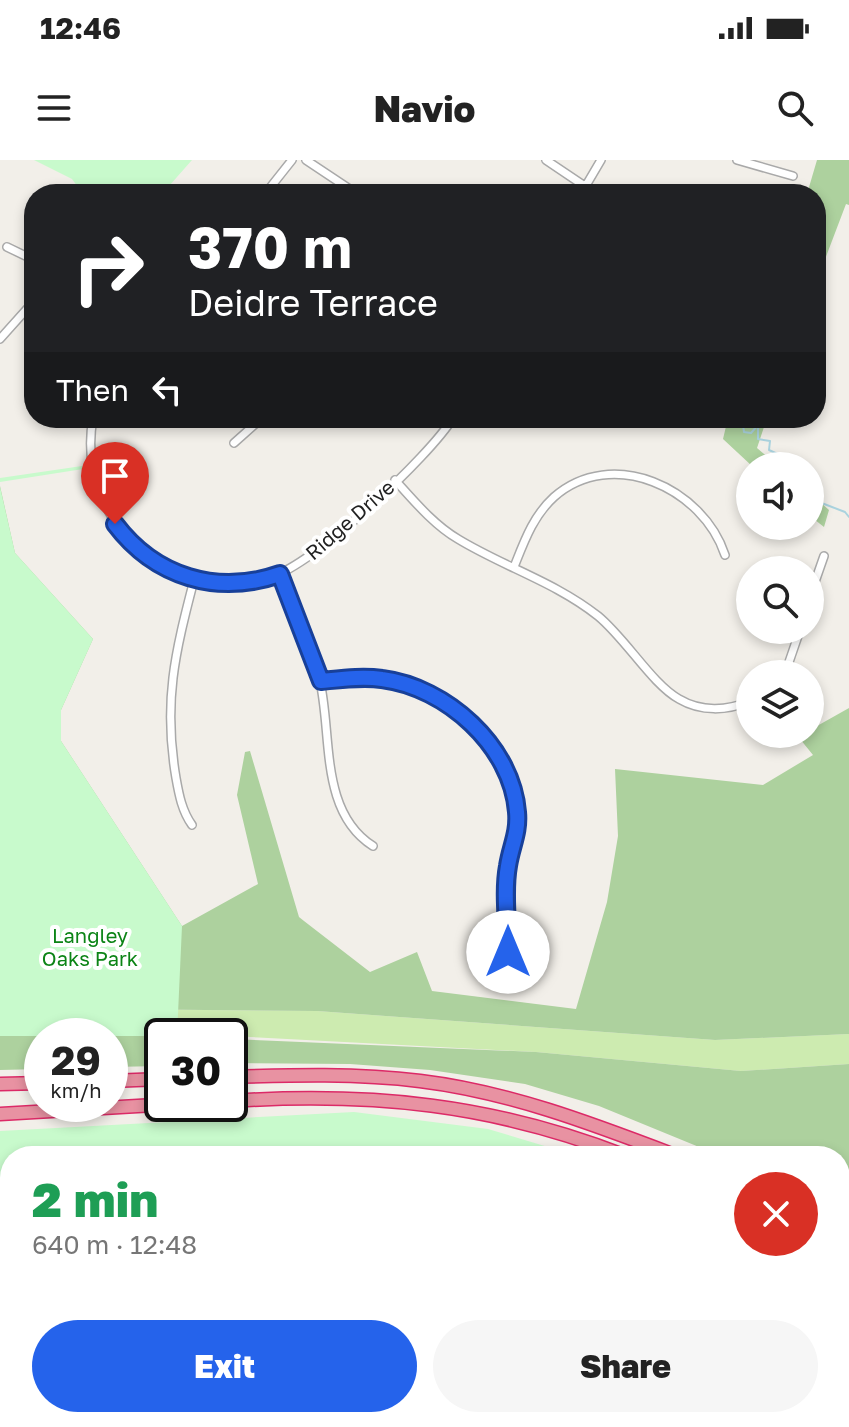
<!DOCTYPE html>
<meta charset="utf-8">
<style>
body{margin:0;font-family:"Golos Text",sans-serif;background:#f6f6f6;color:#222;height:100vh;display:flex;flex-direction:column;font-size:30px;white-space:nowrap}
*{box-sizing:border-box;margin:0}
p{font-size:26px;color:#767676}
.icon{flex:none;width:44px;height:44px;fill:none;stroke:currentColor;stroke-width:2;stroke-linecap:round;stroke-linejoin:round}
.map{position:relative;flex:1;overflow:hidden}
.details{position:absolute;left:0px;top:986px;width:850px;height:282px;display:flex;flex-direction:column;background:#fff;border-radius:32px 32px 0 0;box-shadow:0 4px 12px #0003}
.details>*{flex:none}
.top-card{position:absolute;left:24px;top:24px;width:802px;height:244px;border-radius:32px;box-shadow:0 4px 12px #0003;background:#202124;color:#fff;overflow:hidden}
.buttons{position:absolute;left:736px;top:292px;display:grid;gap:16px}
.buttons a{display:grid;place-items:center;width:88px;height:88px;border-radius:50%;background:#fff;box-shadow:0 4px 12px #0003;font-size:40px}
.speed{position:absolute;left:24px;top:858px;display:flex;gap:16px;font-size:40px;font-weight:700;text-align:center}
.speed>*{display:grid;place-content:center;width:104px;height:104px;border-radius:50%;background:#fff;box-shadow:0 4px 12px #0003;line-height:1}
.speed small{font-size:20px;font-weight:400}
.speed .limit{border:4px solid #111;border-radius:12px;background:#fff;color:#111}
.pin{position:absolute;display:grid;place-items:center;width:68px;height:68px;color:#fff;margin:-82px -34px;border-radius:50% 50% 50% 0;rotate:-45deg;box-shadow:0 0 8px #0007}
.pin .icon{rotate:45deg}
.me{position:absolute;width:88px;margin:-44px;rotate:0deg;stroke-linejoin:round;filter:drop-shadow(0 0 6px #0008)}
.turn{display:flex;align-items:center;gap:28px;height:168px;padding:0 32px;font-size:36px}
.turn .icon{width:104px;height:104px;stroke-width:2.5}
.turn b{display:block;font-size:56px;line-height:68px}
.then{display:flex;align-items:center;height:76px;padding:0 32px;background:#0003;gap:16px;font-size:30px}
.round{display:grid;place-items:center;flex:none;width:84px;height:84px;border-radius:42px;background:#f6f6f6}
.overview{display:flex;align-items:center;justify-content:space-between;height:136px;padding:0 32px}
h1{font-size:48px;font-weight:800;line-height:60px;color:#1e9e55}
.cta{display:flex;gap:16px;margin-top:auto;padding:16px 32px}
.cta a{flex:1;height:92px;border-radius:48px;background:#2563eb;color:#fff;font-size:32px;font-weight:800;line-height:92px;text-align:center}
.cta a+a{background:#f6f6f6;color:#222}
.status{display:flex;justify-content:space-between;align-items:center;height:56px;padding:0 40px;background:#fff;direction:ltr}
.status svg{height:22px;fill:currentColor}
header{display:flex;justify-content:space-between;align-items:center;height:104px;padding:0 32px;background:#fff;font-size:36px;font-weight:800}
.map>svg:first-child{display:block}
</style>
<div class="status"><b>12:46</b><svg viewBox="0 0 49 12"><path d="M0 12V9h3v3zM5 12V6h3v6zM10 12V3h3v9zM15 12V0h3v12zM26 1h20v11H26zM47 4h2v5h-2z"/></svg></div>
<header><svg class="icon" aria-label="menu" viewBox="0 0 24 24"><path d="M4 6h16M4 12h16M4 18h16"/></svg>Navio<svg class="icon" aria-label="search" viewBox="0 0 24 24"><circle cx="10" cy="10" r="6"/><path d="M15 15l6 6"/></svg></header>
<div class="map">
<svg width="849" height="1267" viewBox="0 0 849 1267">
<rect width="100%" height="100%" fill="#f2efe9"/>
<path fill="#cdebb0" d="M0 848 317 851 715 880 849 874V904L741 911 536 892 230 876H0Z"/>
<path fill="#add19e" d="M817 0H849V45L846 44 816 123V34H807Z
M728 258H767L757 288 778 306H752L723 279Z
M0 326 15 393 93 479 61 550V581L182 766 258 724 237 635 245 592 250 591 299 757 304 761 370 812 417 792 432 831 576 849 607 742 618 676 615 609 763 625 813 595 796 574H810V555L817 566 849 548V874L715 880 317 851 0 848Z
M810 333 829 350 824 367 810 356Z
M0 876H42V909L0 910Z
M110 876H162V906L110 907Z
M230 879 536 892 741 911 849 904V1046L840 1043V996H721L599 946 525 924 430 910 350 904 230 903Z"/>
<path fill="#c8facc" d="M34 0H192L162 34H83L72 19Z
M82 306 83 309 0 322V318Z
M0 327 15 393 93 479 61 550V581L182 766 177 876H0Z
M354 952 488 969 578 996H10V1258H403L392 1267H0V971Z
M840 1094 849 1096V1267H505L469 1258H840Z"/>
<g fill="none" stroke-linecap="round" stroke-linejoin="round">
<path stroke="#aad3df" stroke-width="2" d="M742 258 744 272 751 273 758 265V279L770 281 769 290 784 297 791 306
M810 326 818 334 819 342 845 352 849 357"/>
<defs>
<path id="minor" d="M306 0 357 34
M546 0 586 27
M737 0 793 16
M265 34 292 0
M581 34 601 0
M7 87 34 100
M0 179 34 141
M93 258C74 361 175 454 276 415 319 399 428 298 453 258
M234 283 262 258
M395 320C414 341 434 365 458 379 504 407 555 422 598 456 626 479 652 524 679 539 701 552 727 551 750 541
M514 407C524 382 533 356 554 337 612 286 703 328 725 395
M280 414C294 448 311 481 319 517 333 572 318 651 373 686
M810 436 824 396
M780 514 788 505 800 470
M321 521C341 519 362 516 382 518 446 527 512 586 517 652 519 673 511 686 508 706 503 733 508 765 508 792
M192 665C182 651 179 635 176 618 163 542 175 493 194 420"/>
<path id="motorway" d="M230 917C293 915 357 913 420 921 510 932 593 964 677 996
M110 921 162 919
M0 924 42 923
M230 941C373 932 492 944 626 996
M0 954 172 944
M840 1057 849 1060
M840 1076 849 1079"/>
</defs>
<use href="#minor" stroke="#a9a9a9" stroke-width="10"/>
<use href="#motorway" stroke="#dc2a67" stroke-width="15"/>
<use href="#minor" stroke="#fff" stroke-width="7"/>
<use href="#motorway" stroke="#e892a2" stroke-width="12"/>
</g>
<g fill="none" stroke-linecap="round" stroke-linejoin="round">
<defs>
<path id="route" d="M115 364C155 417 217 436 280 414L321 521C341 519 362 516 382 519 446 527 512 586 517 652 519 673 511 686 508 706 503 733 508 765 508 792"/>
</defs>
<use href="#route" stroke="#184099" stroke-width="20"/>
<use href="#route" stroke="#2563eb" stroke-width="14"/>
</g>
<g text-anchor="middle" stroke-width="8" stroke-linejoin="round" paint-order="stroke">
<g font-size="20" fill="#222" stroke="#fff">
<text transform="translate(350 360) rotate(-41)" y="7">Ridge Drive</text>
</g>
<g font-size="20" fill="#0c8416" stroke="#fff">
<text x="90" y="783">Langley<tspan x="90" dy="23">Oaks Park</tspan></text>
</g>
</g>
</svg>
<div class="buttons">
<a><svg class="icon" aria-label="sound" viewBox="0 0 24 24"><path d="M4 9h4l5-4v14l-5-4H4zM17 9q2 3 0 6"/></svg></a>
<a><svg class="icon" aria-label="search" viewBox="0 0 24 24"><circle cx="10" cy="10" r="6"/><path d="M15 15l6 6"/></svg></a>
<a><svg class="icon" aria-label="layers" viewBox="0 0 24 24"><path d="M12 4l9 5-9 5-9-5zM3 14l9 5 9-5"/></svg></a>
</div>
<div class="speed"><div>29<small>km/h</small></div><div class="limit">30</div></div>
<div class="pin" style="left:115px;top:364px;background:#d93025"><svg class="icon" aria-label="arrive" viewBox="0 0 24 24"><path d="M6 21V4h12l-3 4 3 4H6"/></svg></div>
<svg class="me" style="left:508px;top:792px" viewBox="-20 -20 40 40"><circle r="19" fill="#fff"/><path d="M0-13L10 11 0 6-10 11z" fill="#2563eb"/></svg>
<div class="top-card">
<div class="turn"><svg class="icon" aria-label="right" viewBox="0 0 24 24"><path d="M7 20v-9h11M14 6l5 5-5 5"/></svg><div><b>370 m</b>Deidre Terrace</div></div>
<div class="then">Then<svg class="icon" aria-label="left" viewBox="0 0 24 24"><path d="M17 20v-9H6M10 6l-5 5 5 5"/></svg></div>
</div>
<section class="details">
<div class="overview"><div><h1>2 min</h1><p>640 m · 12:48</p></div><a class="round" style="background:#d93025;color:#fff"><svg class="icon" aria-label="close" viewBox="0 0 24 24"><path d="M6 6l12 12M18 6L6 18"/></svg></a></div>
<div class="cta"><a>Exit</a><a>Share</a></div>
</section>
</div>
